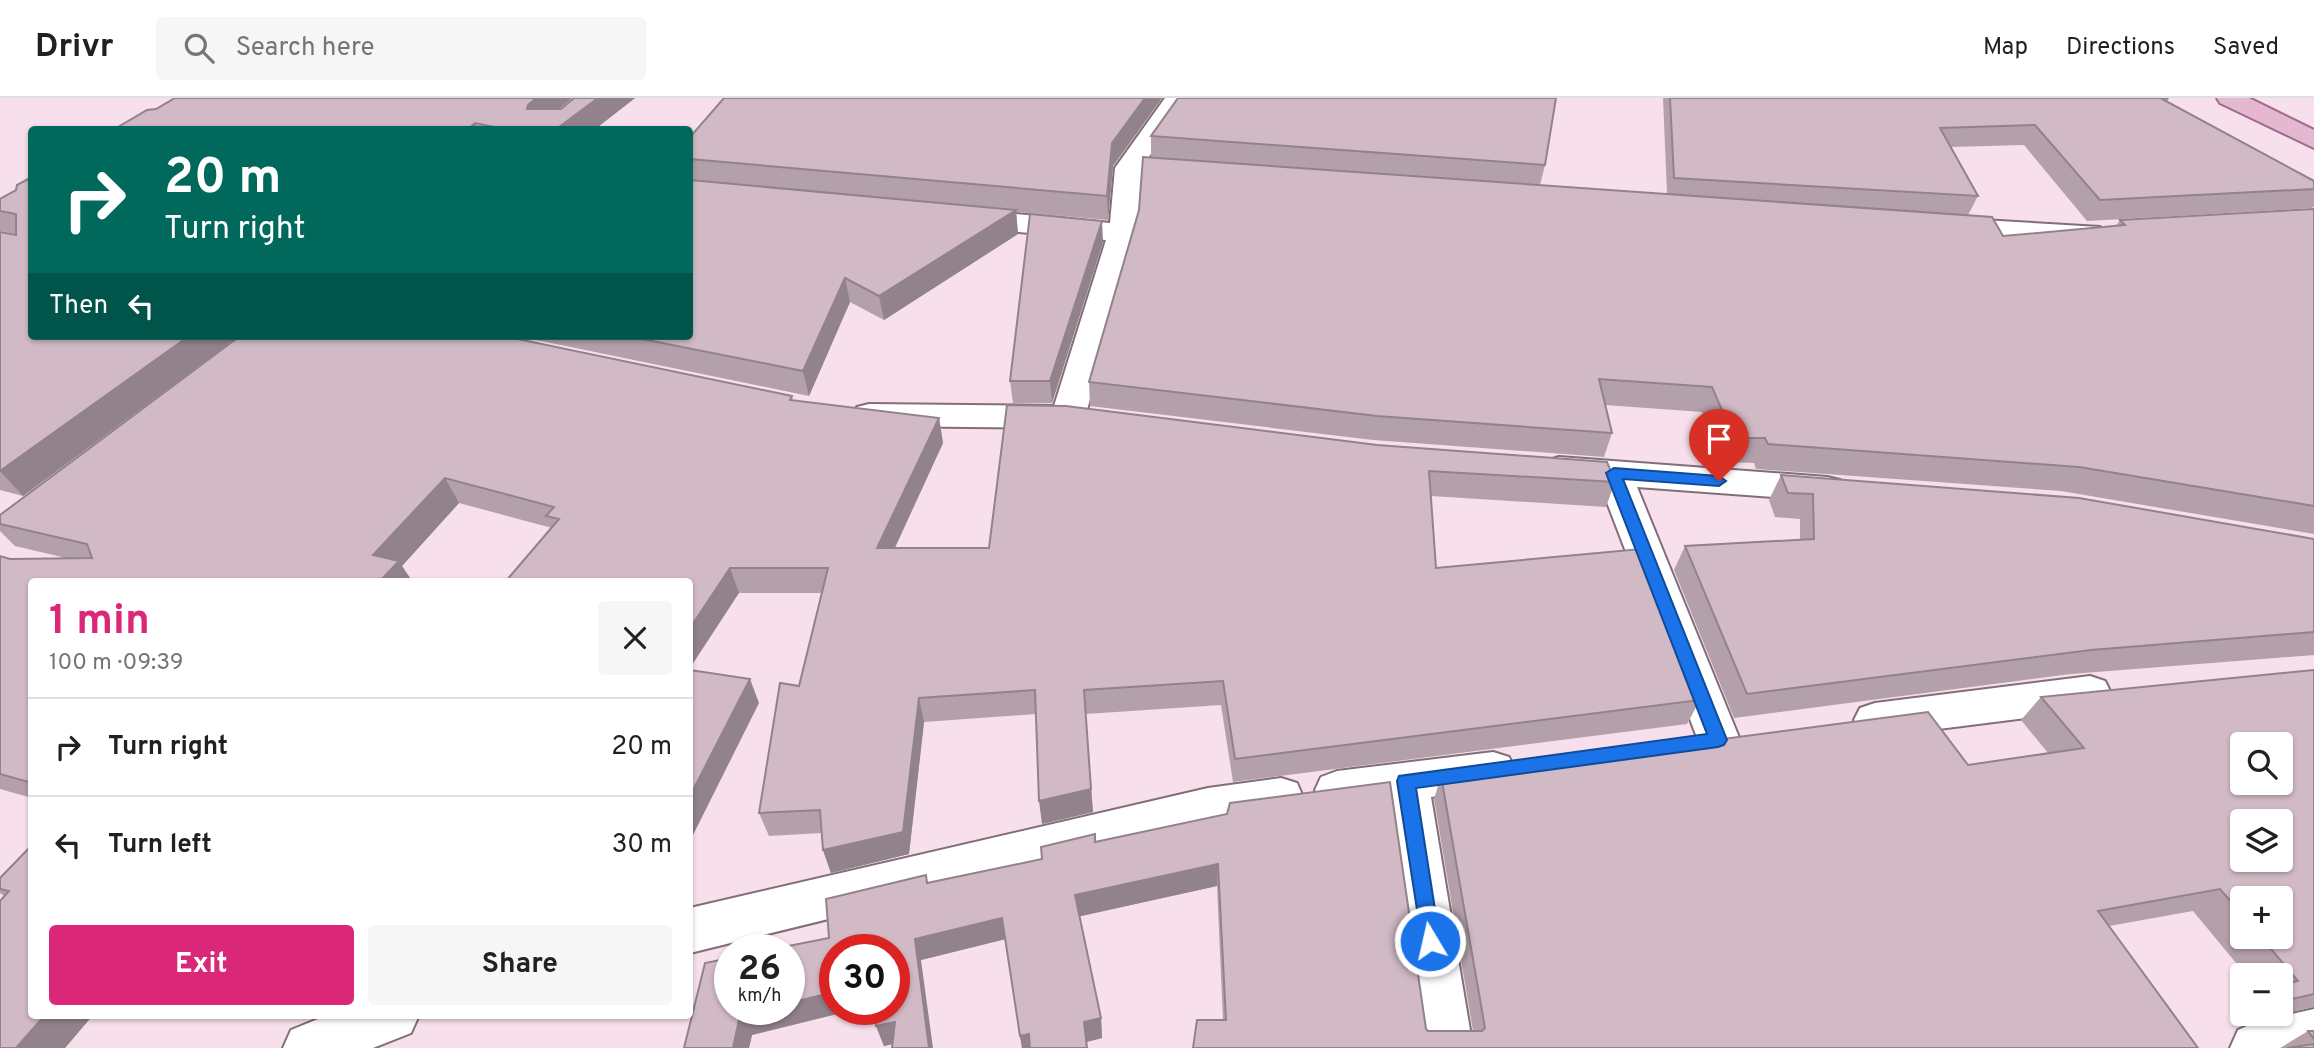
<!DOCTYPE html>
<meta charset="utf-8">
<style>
body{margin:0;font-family:Overpass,sans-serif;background:#f6f6f6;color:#202124;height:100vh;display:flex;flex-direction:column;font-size:26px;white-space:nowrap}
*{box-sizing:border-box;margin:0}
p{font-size:23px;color:#757577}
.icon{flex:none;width:38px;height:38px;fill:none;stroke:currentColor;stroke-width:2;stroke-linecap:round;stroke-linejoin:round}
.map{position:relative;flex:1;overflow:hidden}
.sheet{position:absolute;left:28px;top:480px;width:665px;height:441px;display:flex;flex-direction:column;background:#fff;border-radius:7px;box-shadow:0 2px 5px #0004}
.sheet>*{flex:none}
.hud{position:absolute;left:28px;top:28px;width:665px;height:214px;border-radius:7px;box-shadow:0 2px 5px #0004;background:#00695c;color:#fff;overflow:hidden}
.buttons{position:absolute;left:2230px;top:634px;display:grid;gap:14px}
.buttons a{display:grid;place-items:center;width:63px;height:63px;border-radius:7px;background:#fff;box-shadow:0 2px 5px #0004;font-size:35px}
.speed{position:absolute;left:714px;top:836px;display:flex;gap:14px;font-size:35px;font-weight:700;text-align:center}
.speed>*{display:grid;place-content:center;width:91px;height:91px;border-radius:50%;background:#fff;box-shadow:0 2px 5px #0004;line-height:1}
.speed small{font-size:18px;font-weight:400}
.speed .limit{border:10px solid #d22;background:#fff;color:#111}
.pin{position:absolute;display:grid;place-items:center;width:60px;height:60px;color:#fff;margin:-72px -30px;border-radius:50% 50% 50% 0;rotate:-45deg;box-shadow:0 0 7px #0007}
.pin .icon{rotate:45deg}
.me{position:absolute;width:77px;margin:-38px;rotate:351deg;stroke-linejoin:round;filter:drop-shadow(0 0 5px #0008)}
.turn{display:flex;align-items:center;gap:24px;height:147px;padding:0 21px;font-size:32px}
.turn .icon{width:91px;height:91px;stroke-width:2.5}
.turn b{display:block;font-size:49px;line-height:60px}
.then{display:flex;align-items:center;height:66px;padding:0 21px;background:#0003;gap:14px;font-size:26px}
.round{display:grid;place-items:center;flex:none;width:74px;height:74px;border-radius:7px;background:#f6f6f6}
.overview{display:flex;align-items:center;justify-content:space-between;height:119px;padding:0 21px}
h1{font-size:42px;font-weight:700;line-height:52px;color:#db2777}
.primary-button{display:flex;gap:14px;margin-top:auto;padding:14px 21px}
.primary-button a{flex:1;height:80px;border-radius:7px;background:#db2777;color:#fff;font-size:28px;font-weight:700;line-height:80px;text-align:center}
.primary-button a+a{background:#f6f6f6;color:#202124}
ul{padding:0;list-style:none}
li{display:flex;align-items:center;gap:21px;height:98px;padding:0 21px;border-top:2px solid #e0e0e0}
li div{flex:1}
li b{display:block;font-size:26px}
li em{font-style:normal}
header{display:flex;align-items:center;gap:42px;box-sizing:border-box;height:98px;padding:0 35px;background:#fff;border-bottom:2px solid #e0e0e0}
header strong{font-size:33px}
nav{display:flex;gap:38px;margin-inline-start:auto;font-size:24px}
.search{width:490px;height:63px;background:#f6f6f6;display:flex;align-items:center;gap:18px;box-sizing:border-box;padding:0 24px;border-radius:7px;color:#757577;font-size:26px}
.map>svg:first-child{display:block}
</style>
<header>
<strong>Drivr</strong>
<div class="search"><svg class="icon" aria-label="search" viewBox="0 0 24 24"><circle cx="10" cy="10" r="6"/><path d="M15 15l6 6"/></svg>Search here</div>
<nav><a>Map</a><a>Directions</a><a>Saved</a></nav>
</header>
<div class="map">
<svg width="2314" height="950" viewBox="0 0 2314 950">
<rect width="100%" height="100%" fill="#f7e0ec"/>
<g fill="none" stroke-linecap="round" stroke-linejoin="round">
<defs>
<path id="minor" d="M1165 0H1190L1146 63 1206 69 1210 75 1206 81 1196 83 1141 79 1137 135 1085 319 1080 327 1057 330 869 328 857 325 852 317 857 309 869 306 1054 308 1106 142 963 129 953 126 949 120 953 114 963 111 1110 125 1115 70Z
M1947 120 2100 129 2104 135 2100 141C2068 149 1970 143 1937 135L1933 129 1937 123Z
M1559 359 1827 379 1840 382 1845 391 1840 400 1827 403 1637 389 1740 642 1733 655 1718 660 1703 655 1600 386 1546 379 1541 371 1546 363Z
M2090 578 2105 583 2111 595 2105 607 2090 612 1875 639 1860 634 1854 622 1860 610 1875 605Z
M1493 654 1509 659 1515 672 1509 685 1493 690 1431 699 1473 950H1421L1387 704 1337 711 1321 705 1315 692 1321 679 1337 673Z
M1281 680 1297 685 1303 699 1297 713 1281 718 1208 728 690 855V810L1208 690Z
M2314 911V950H2230L2238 932 2256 924Z
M328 917H419L411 935 373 950H283L291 932Z"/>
<path id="major" d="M2217 0H2249L2314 32V50L2220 5Z"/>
</defs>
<use href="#minor" stroke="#826e78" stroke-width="4"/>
<use href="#major" stroke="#9e6b88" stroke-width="4"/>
<use href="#minor" fill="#fff" fill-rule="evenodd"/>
<use href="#major" fill="#e5b8d1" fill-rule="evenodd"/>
</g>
<path fill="#b4a0aa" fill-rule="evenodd" d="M572 0 559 11 635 0 594 32H113Z
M724 0H1162L1113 68 1108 122 1016 114 1018 136 884 222 850 204 809 298 517 238H690V39Z
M1663 0H2169L2167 4 2314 83V108L2312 110 2087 123 2024 47 1950 49 1978 98 1968 117 2003 138 2116 128 2120 122 2314 111V436L2061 393 1756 371 1754 365 1723 364 1702 314 1605 307 1612 335 1604 359 1373 342 1090 308 1089 284 1139 112 1151 60V38L1545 67 1540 87 1667 96Z
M16 92 32 238H239L23 398 0 392V134L16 137V136L0 133V101Z
M1103 144 1052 305H1013L1010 283Z
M792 298 793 303 939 320 943 345 895 450H989L1007 307 1615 384 1606 409 1431 398 1436 470 1700 602 1687 626 1233 684 1221 607 1086 616 1093 714 1042 726 1036 616 924 624 909 756 831 775 823 752 821 735 769 738 759 715 799 588 822 495H739L552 430 459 405 402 468 412 483H32V700L0 691V458L10 461 66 460 15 448 0 433V417Z
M1781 377 2314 441V557L2071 576 1734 620 1674 472 1685 448 1800 442V421L1775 419 1769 402Z
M2314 572V909L2252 923 2246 915H2280V877H2246L2193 813 2109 828 2198 950H1193L1223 922 1217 788 1080 818 1101 920 1102 940 1087 944V950H1022L1005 841 921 862 892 946 884 948 876 928 894 852 835 912H853L752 937 749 950H684L829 840 928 785 1042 761 1095 744 1227 716 1426 931 1428 933H1473L1434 701 1441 678 1968 667 2048 655 2021 622 2041 599ZM2242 800 2280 838H2242Z
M32 747V917H93L65 950H0V803L4 798 0 795V780Z
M2308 933H2314V950H2280Z"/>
<path fill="#92828b" d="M536 0H572L536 30 527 11 528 7Z
M598 0H635L594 32H555Z
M1145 0H1162L1113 68 1108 122 1107 98 1112 45Z
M475 25 478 32H467Z
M1016 112 1018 136 884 222 879 198Z
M1102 123 1103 144 1052 305 1050 283Z
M845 180 850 204 809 298 803 273Z
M189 238H239L23 398 0 373Z
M939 320 943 345 883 475 877 450Z
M445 380 459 405 402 468 412 483H380L373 457Z
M730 470 739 495 690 570V530Z
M750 581 759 605 691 741 690 737V698Z
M919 600 924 624 909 756 831 775 823 752Z
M1091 691 1093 714 1042 726 1039 703Z
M1218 766 1217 788 1077 819 1075 797Z
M1002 820 1006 841 921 862 933 950H929L915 841Z
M835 894V912H853L752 937 749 950H733L740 917 762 912H789V905Z
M45 917H93L65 950H16Z
M1101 920 1102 940 1086 944 1084 924Z
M895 924 902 944 884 948 876 928Z
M1029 936 1032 950H1022L1020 938Z"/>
<path fill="#d1bac6" stroke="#92828b" stroke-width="2" fill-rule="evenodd" d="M175 0H536L528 7 527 11H561L574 0H598L555 32H509L475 25 467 32H113L147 12 156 11Z
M724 0H1145L1112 45 1107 98 690 61V39Z
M1178 0H1556L1545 67 1151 38Z
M1670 0H2168L2162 1 2314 83V91L2100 102 2035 27 1940 30 1978 98 1674 80Z
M1143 59 1992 119 2003 138 2125 127 2120 122 2314 111V408L2079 369 1768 346 1765 340H1734L1712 289 1599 281 1612 335 1377 318 1089 284 1139 112Z
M32 79V238H189L0 373V134L16 137V116L0 113V101L16 92 17 87Z
M690 82 1016 112 879 198 845 180 803 273 627 238H690Z
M1030 116 1102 123 1050 283H1010Z
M240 238H503L792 298 790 302 939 320 877 450H989L1007 307 1066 308 1377 347 1607 364 1615 384 1429 373 1436 470 1641 451 1700 602 1235 661 1223 583 1084 592 1091 691 1039 703 1035 592 919 600 903 734 823 752 820 712 759 715 780 585 799 588 828 470H730L690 530V483H506L559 421 546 418 554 409 445 380 373 457 399 463 380 483H32V685L0 676V458L10 461 92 460 87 446 0 426V417Z
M1781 377 2079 400 2314 441V534L2091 552 1747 596 1685 448 1814 441 1813 396 1788 395Z
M690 572 750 581 690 698Z
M2314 572V896L2283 903 2280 899V887L2298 883 2260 838H2280V800H2242V816L2220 791 2098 813 2198 950H1193L1197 922H1226L1218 766 1075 797 1101 920 1084 924 1087 950H1030L1029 936 1020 938 1002 820 915 841 929 950H892L895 924 876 928 875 912H894V852H835V894L789 905V852H768L829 840 826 801 926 777 927 785 1042 761 1041 749 1095 736V744L1227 716 1230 705 1390 684 1426 931 1428 933H1482L1485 930 1441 678 1928 614 1968 667 2084 650 2041 599ZM2242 646H2280V684H2242ZM2242 723H2280V761H2242Z
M32 747V917H45L16 950H0V803L9 793 0 791V780Z
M730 860V912H762L740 917 733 950H684L705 865Z
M2308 933H2314V941Z
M2314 946V950H2287Z"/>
<path fill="#1a73e8" stroke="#114b97" stroke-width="2" d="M1614 370 1719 378 1726 383 1719 388 1623 381 1727 642 1724 647 1718 649 1416 690 1440 843 1437 850 1430 853 1423 850 1397 683 1399 678 1707 636 1606 375Z"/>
</svg>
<div class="buttons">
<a><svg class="icon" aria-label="search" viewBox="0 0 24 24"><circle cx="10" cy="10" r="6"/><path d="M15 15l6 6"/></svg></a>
<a><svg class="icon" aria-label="layers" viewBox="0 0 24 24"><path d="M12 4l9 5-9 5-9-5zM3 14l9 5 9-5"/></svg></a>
<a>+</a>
<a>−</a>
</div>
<div class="speed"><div>26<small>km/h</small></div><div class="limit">30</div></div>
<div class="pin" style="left:1719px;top:383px;background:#d93025"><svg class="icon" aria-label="arrive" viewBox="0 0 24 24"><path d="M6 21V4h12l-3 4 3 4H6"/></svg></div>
<svg class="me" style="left:1430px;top:843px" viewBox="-20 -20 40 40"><circle r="17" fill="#1a73e8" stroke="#fff" stroke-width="3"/><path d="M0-11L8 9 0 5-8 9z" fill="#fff"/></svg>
<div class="hud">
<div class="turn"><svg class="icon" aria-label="right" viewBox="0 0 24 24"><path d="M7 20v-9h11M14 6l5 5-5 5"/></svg><div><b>20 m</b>Turn right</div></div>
<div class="then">Then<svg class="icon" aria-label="left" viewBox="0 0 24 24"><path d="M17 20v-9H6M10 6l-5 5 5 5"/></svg></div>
</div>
<section class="sheet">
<div class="overview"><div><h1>1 min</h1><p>100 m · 09:39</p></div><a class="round"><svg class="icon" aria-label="close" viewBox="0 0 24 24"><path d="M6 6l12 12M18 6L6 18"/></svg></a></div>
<ul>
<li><svg class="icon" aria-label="right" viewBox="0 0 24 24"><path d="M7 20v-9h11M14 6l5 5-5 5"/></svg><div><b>Turn right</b></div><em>20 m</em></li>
<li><svg class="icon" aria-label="left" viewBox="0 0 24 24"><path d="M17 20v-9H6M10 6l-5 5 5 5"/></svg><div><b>Turn left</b></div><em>30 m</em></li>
</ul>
<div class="primary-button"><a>Exit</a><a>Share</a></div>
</section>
</div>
